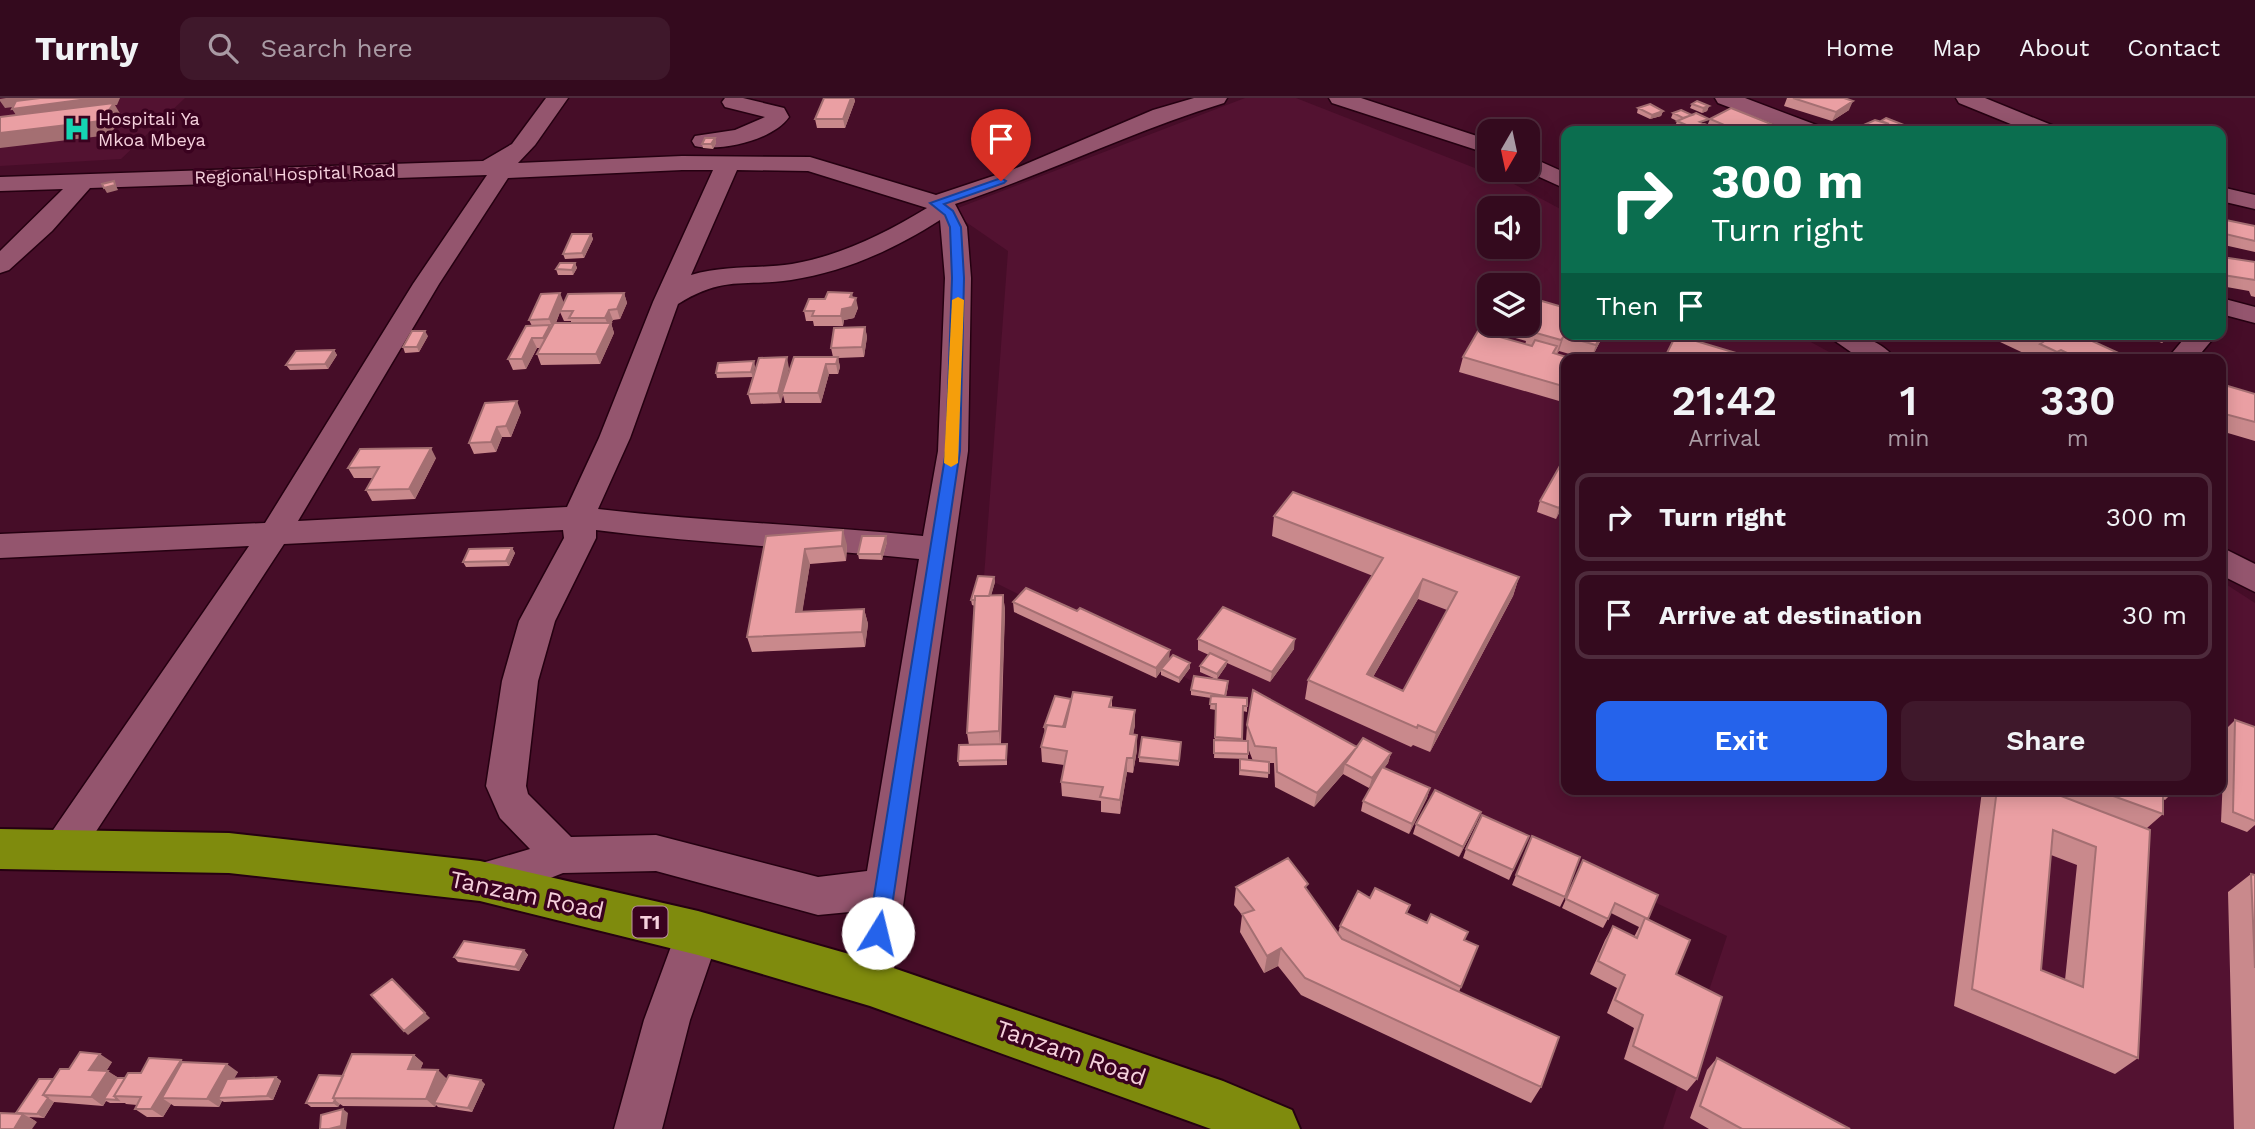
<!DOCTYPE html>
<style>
body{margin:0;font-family:"Work Sans",sans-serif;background:#3f182b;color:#f1f3f6;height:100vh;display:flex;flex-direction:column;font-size:26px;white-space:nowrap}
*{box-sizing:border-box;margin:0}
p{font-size:23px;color:#a99aa4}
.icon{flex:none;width:38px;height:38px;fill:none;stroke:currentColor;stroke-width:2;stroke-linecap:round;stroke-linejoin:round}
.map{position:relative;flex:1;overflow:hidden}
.side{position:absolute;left:1561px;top:256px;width:665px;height:441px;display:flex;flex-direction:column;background:#340a1e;border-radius:14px;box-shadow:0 4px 18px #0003,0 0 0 2px #4e2b3c}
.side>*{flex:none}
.banner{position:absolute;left:1561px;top:28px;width:665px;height:214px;border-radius:14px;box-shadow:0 4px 18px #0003,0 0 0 2px #4e2b3c;background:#0b6e4f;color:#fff;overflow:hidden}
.needle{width:46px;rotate:189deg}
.controls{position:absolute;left:1477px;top:21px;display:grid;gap:14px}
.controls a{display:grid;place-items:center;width:63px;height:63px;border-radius:14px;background:#340a1e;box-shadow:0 4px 18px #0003,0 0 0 2px #4e2b3c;font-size:35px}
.pin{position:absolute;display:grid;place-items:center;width:60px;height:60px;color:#fff;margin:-72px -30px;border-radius:50% 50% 50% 0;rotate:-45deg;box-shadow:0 0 7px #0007}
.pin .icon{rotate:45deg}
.me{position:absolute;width:77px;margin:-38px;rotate:9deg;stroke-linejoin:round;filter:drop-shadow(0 0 5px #0008)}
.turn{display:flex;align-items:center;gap:24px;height:147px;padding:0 35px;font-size:32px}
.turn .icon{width:91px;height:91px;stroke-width:2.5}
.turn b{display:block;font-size:49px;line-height:60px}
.then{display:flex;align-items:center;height:66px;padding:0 35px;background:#0003;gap:14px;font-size:26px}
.eta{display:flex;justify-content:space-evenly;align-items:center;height:119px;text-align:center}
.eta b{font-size:42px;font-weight:600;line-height:49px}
.action{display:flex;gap:14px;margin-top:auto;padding:14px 35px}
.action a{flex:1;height:80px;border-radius:14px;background:#2563eb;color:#fff;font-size:28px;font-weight:600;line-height:80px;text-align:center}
.action a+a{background:#3f182b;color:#f1f3f6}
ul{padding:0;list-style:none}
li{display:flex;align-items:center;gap:21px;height:88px;margin:0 14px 10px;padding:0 21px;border:4px solid #4e2b3c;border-radius:14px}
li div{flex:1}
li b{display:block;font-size:26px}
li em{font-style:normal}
header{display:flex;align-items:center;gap:42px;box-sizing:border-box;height:98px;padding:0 35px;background:#340a1e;border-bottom:2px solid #4e2b3c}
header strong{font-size:33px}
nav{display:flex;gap:38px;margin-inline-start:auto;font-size:24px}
.search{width:490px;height:63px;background:#3f182b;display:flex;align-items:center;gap:18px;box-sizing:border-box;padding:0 24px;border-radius:14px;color:#a99aa4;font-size:26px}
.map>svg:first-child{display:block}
</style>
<header>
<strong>Turnly</strong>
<div class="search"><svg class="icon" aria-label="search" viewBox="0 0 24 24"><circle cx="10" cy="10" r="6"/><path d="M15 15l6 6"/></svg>Search here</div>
<nav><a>Home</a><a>Map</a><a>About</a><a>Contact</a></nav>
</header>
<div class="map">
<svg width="2255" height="1031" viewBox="0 0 2255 1031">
<rect width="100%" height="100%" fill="#460d28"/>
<path fill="#531231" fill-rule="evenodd" d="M0 0H185L121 61 0 68Z
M1245 0H1296L1508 83 1566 114V236H1796L1842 261H1566V691H2221V483L2255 505V1031H1663L1727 838 1354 664 984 479 1008 153 950 113ZM1489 110H1528V149H1489ZM1489 187H1528V226H1489Z"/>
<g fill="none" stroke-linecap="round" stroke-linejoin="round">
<defs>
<path id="minor" d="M546 0H568L535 47 518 65 682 58 810 59 936 97 1014 71 1153 12 1194 0H1227L1224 5C1132 33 1046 76 955 106L967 129 971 180 968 353 892 885 886 900 870 906 854 900 848 885 860 813 818 817 656 773 563 775 520 792 480 802 465 796 459 783 465 770 530 751 500 720 486 688 502 583 519 523 564 440 563 432 284 446 76 764 61 769 46 764 40 751 249 448 0 460V436L265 425 413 186 487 77 90 90 52 133 9 172 0 175V153L63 91 0 93V79L483 63 512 46ZM682 72H713L653 204 599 340 567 409 298 423 439 186 508 80ZM737 72 808 73 927 110C886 135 840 158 792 166 758 171 725 167 691 177ZM940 122 945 180 938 353 923 438C815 427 706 424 598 411L630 340 678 206C724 177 743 189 791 182 844 174 895 151 940 122ZM596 432C703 446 811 450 919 461L867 773 818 779 656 737 571 739 528 696 526 688 538 583 555 523 596 440Z
M725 0H743L784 10 789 19C773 42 721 54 695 48L692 43 695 38 735 32 765 19 725 9 722 4Z
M1329 0H1361L1489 42V56L1332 5Z
M1715 0H1745L1819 28 1822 33H1792L1718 5Z
M1956 0H1985L2054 28 2057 33H2028L1959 5Z
M1528 58 1566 75V91L1524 72H1528Z
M2221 89 2255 97V111L2221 103Z
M2221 200 2255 209V225L2221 216Z
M1825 236C1850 236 1879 238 1895 261H1861Z
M2188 236H2217L2196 261H2167Z
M2221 449 2255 466V494L2221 477Z
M698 815 713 821 720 835 690 922 662 1031H614L644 922 676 835 683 821Z"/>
<path id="highway" d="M0 731 229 735 480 763 698 813 870 862 1223 983 1292 1012 1300 1031H1211L870 908 698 857 480 803 229 775 0 771Z"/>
</defs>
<use href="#minor" stroke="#250011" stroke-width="3"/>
<use href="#highway" stroke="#250011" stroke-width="4"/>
<use href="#minor" fill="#94556e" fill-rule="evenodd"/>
<use href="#highway" fill="#7f8b0d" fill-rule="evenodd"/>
</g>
<path fill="#c9898c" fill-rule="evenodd" d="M824 0H854L855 3 845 30H817L815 21Z
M1787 0H1844L1849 12 1832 23 1784 8Z
M1692 6 1709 8 1707 13 1702 15 1690 10Z
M1638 10 1663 13 1661 18 1650 21 1637 15Z
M1673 15 1707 28 1710 21 1768 33H1676L1674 32 1677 23 1671 20Z
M715 40 716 45 713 51 703 50 702 46Z
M2221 121 2255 128V154L2224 147V159L2255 164V199L2251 198 2249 193 2221 188Z
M591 136 593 141 584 160 565 161 563 156Z
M575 165 577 170 573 177H558L556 171Z
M624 195 627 205 620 221 613 222 611 225 614 235 600 266 541 267 537 256 540 250H537L526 271 513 272 508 261 532 228 529 222 564 204ZM560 214 564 223H571V225H556Z
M852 195V199L858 210 854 220 844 222 843 228H814L813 223H806L804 213 825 201Z
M1493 226H1528L1604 236 1591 261H1587L1559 253 1557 256 1566 261V305L1459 274 1463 259 1525 247 1526 243 1491 233Z
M865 229 867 239 864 259 838 260 840 269 838 276H829L821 305H785L783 297 781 305 751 306 748 296 789 270 785 286 833 259 831 250Z
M1983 236H2077L2123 261H2030L2032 259Z
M2145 236H2172L2162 245 2144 238Z
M428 238 419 254 405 255 403 249Z
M334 252 337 257 328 271 290 272 286 267Z
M755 268 753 279 717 280 716 275Z
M2221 286 2255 296V343L2221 333Z
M521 314 511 339H502L496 354 474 356 469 345Z
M1566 359V401L1556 421 1537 414 1540 403Z
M436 360 415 401 372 403 366 392 373 380H354L348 370Z
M1274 418 1519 479 1513 498 1430 654 1413 647 1411 649 1305 601 1308 582 1373 478 1272 438ZM1418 501 1447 512 1403 593 1373 579Z
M766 438 847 447 846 463 810 466 802 514 864 511 868 526 865 549 752 554 747 539Z
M887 444 882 462 859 461 858 456Z
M512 450 515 455 509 468 466 469 463 464Z
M994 479 995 484 991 497H1003L1005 512 1001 646 1007 651V667L959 668 958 663 969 647 967 635 975 508 972 507 971 502Z
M1013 504 1169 561 1190 570 1179 585 1161 577V573L1156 580 1014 514Z
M1198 541 1294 551 1270 584 1227 565 1226 568 1217 581 1228 588 1226 599 1247 608V614L1243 613 1242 643H1246L1247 627 1357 649 1391 655 1388 665 1384 670 1430 690 1427 700 1409 736 1361 713 1363 703 1374 683 1369 690 1343 676 1314 709 1275 689 1274 665H1269L1268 680 1239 677 1240 661 1253 663 1248 650V661L1214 660 1216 612 1210 611 1211 600 1191 597V592L1216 581 1200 574V568L1209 557 1198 552Z
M1112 599V610L1135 612V627L1133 637 1137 652 1133 675 1127 674 1120 716 1101 714V703L1062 698 1061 684 1064 667 1042 664 1041 649 1045 634 1044 629 1071 601Z
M2235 622 2255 629V727L2247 734 2221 724 2225 632Z
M1181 644 1179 668 1139 664V659Z
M1984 691H2176L2165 702 2163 701V716L2147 730 2138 960 2115 976 1954 908 1982 693ZM2051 757 2077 767 2065 882 2041 872Z
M2191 691H2216L2209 698Z
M1477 724 1459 759 1413 736 1416 726Z
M1529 738 1509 782 1463 760 1466 751Z
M1532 738 1565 799 1560 809 1512 787Z
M1583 762 1648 821 1676 876 1697 981 1687 993 1624 961 1634 930 1607 915 1617 890 1590 876 1605 842 1613 828 1634 839 1639 829 1611 815 1603 830 1562 810Z
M2251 776 2255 777V1031H2234L2228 794Z
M1236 789 1307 792 1338 835 1340 828 1370 800 1410 807 1407 815 1478 848 1459 894 1541 989 1531 1005 1301 897 1278 868 1264 875 1240 834 1242 817 1234 807Z
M524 852 528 857 519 873 458 864 454 859Z
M414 957 423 965 420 972 446 980 444 987 485 986 472 1014 438 1009 436 1007 435 1009 343 1008 340 1006 338 1009H311L306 1005 343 978Z
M1717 960 1850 1031H1709L1690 1020 1707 972Z
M181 962 184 964 238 974 234 980 276 979 281 983 273 1002 224 1004 222 1003 219 1009 174 1008 171 1006 163 1019H147L135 1011 137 1007 126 1006 125 1005H110L106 1003 103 1008 54 1004 44 1020 29 1019 37 1024 18 1016 53 981 69 971 112 964 106 973 119 980H125Z"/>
<path fill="#a46f72" d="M6 0H86L5 10 0 3V1Z
M95 0H120L117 7H115L122 19 110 37 0 50V35L18 20 12 11Z
M851 0H854L855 3 845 30 843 21Z
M1853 3 1849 12 1832 23 1836 14Z
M1709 8 1707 13 1702 15 1703 10Z
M1663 13 1661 18 1650 21 1652 17Z
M1771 26 1768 33H1758Z
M1909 29 1907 33H1898V32Z
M715 40 716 45 713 51 711 46Z
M114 83 118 92 107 95 104 90Z
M591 136 593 141 584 160 582 155Z
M575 165 577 170 573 177 572 172Z
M560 195 564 205 553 231 549 221Z
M624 195 627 205 620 221 617 211Z
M852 195 854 205 856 200 858 210 854 220 844 222 843 228 841 218 842 211 850 199Z
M609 212 613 222 611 225 614 235 600 266 596 256 609 229 605 220Z
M550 227 554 237 547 250 543 240Z
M865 229 867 239 864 259 862 249Z
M425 233 428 238 419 254 417 249Z
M1601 236H1604L1591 261 1596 247Z
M2168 236H2172L2162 245Z
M1564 238 1559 253 1556 257 1561 242Z
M532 240 537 250 526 271 522 261Z
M334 252 337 257 328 271 325 266Z
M787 259 789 270 781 305 778 295Z
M838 259 840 269 838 276 836 266Z
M754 263 755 268 753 279 751 274Z
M826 266 829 276 821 305 818 295Z
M517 303 521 314 511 339 506 328Z
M497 329 502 339 496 354 491 344Z
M431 350 436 360 415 401 409 391Z
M1566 397V401L1556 421 1559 410Z
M843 432 847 447 846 463 842 448Z
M886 438 887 444 882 462 881 456Z
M512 450 515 455 509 468 506 463Z
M805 451 810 466 800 529 796 514Z
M994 479 995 484 988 509 987 504Z
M1519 479 1513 498 1430 654 1436 635Z
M1423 481 1418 501 1363 596 1367 576Z
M1003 497 1005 512 1000 648 999 633Z
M864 511 868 526 865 549 862 534Z
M1295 541 1294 551 1270 584 1272 574Z
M1170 552 1169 562 1156 580V570Z
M1227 563 1226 568 1217 581V576Z
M1190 565V570L1179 585V580Z
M1135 612V627L1130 651V636Z
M1137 637V652L1133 675V660Z
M1357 649 1345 666 1343 676 1314 709 1317 695Z
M1391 655 1388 665 1369 690 1372 680Z
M1127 660V674L1120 716V702Z
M1430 690 1427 700 1409 736 1412 726Z
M1481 714 1477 724 1459 759 1463 749Z
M1281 850 1278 868 1264 875 1267 858Z
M524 852 528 857 519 873 515 869Z
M425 915 430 920 408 937 404 933Z
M100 956 112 964 102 980 89 972Z
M414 957 423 965 417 980 408 971Z
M181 962 192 970 162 1000 171 1006 163 1019 151 1011Z
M227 966 238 974 224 999 218 1000 222 1003 219 1009 207 1001Z
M438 972 446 980 436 1006 434 1005 436 1007 435 1009 426 1001Z
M108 973 120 981 104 1001 106 1003 103 1008 91 999Z
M276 979 281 983 273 1002 267 998Z
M481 982 485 986 472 1014 468 1010Z
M48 1000 54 1004 44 1020 37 1016Z
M335 1002 340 1006 338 1009 333 1005Z
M343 1011 348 1015 346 1031H329Z
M23 1016 37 1024 32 1031H14Z"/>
<path fill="#ea9fa3" stroke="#a46f72" stroke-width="2" fill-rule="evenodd" d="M40 0H95L12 11 16 3Z
M824 0H851L843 21H815Z
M1793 0H1844L1853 3 1836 14Z
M1697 3 1709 8 1703 10 1692 6Z
M114 5 101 23 0 35V19Z
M1650 6 1663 13 1652 17 1638 10Z
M1731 10 1771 26 1758 33H1729L1724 31 1729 29 1710 21Z
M1681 12 1692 17 1683 20 1673 15Z
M1696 15 1709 21 1700 24 1720 33H1700L1677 23Z
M1886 20 1909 29 1899 33H1868L1864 31 1871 28 1866 26 1875 22 1889 26 1881 23Z
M705 40H715L711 46H702Z
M114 83 115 87 104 90 102 86Z
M2221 121 2255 128V143L2221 135Z
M572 136H591L582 155 563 156Z
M2221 145H2224V159H2222L2221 161Z
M2222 159 2255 164V182L2223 177 2221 172V164H2225Z
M560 165H575L572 172 556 171Z
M828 194 852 195 850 199 856 200 852 209 842 211 841 218H812L814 213H804L809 201H825Z
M560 195 549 221 529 222 541 196Z
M624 195 617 211 609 212 605 220H569L573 213H560L568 196Z
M1528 199 1566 210V236H1601L1596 247 1564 238 1561 242 1529 233 1532 228 1523 226H1528Z
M554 225H611L596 256H537Z
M550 227 543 240H532L522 261H508L526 228Z
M865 229 862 249 831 250 834 230Z
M412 233H425L417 249H403Z
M1478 233 1532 248 1535 242 1557 248 1553 255 1573 261H1566V289L1463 259Z
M2025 236H2077L2125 258 2121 261H2080L2061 252 2057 254 2040 246 2043 244Z
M1676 237 1756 261H1664Z
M334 252 325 266 286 267 296 253Z
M787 259 778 295 748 296 759 260Z
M794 259H838L836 266H826L818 295H782Z
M754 263 751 274 716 275 718 265Z
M2221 286 2255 296V324L2221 315Z
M517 303 506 328 497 329 491 344 469 345 485 305Z
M431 350 409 391 366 392 379 369 348 370 360 351Z
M1565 359H1566V397L1559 410 1540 403Z
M1293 394 1519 479 1436 635 1418 627 1417 630 1308 582 1383 460 1274 418ZM1423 481 1457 494 1403 593 1367 576Z
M843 432 842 448 805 451 796 514 864 511 862 534 747 539 766 438Z
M862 438H886L881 456H858Z
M512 450 506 463 463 464 469 451Z
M978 478 994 479 989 498H975V502H971Z
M1026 490 1077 513 1080 510 1170 552 1156 570 1013 504Z
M1003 497 999 633 967 635 975 498Z
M1223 509 1295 541 1272 574 1198 541Z
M1210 555 1227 563 1217 576 1200 568Z
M1173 557 1190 565 1179 580 1161 571Z
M1194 578 1228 583 1225 598 1191 592Z
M1253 592 1357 649 1317 695 1277 674 1276 650 1255 648 1247 627Z
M1073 594 1112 599 1109 609 1135 612 1130 636 1137 637 1133 660H1127L1120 702 1100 699 1103 689 1061 684 1067 653 1041 649 1047 627 1065 629Z
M1055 598 1071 601 1063 629 1047 627 1046 629H1044Z
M1211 598 1247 600V608H1243L1242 641 1215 639 1216 606H1210Z
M2235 622 2255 629V723L2233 714Z
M1142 639 1181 644 1179 663 1139 659Z
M1363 640 1391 655 1372 680 1345 666Z
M1214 642 1248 643V656L1214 655Z
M1007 646 1006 662 958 663 959 647Z
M1240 661 1269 664V675L1240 672Z
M1382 669 1430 690 1412 726 1363 703Z
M1997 691H2043L2150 732 2138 960 1972 891ZM2053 732 2096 749 2083 889 2041 872Z
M2094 691H2163V716Z
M1435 692 1481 714 1463 749 1416 726Z
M1482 717 1529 738 1513 772 1466 751Z
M1532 738 1580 759 1565 799 1516 777Z
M1288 760 1308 786 1305 789 1342 841 1559 939 1541 989 1305 880 1281 850 1267 858 1242 816 1254 812 1236 789Z
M1583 762 1658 797 1648 821 1615 805 1608 821 1566 801Z
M2251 776 2255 777V870Z
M1375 790 1410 807 1406 815 1427 825 1431 816 1468 834 1464 842 1478 848 1461 889 1340 828 1358 793 1370 800Z
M1645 820 1690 842 1676 876 1722 899 1697 981 1633 948 1643 917 1615 902 1625 877 1598 863 1613 828 1637 840Z
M464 843 524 852 515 869 454 859Z
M392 881 425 915 404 933 371 897Z
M80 954 100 956 89 972 108 973 91 999 43 997 60 971H69Z
M352 956 414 957 408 971 438 972 426 1001 333 1000Z
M149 960 181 962 151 1011H135L141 999 114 998 128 975H141Z
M1717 960 1850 1031H1742L1700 1008Z
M182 964 227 966 207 1001 162 1000Z
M319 977 343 978 333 1000 335 1002 333 1005H306Z
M449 977 481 982 468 1010 434 1005Z
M276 979 267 998 218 1000 227 981Z
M117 980H125L114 998 118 1002 104 1001Z
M39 981H53L43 997 48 1000 37 1016 16 1015Z
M343 1011 341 1028 329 1031H320L321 1017Z
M0 1015 23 1016 14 1031H0Z"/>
<path fill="#2563eb" stroke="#184099" stroke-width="2" d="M1001 80 1006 83 1004 85 944 106 953 113 961 129 964 180 960 353 888 835 885 842 878 844 871 842 868 835 946 353 952 180 950 129 945 117 930 105Z"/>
<path fill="#f59e0b" d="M958 199 964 202 958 365 951 369 944 365 952 202Z"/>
<defs>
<symbol id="hospital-bare" viewBox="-9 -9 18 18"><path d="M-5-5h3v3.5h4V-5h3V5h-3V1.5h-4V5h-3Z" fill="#15d5b3" stroke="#3a021f" stroke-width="2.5" paint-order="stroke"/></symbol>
</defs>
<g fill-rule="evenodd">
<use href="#hospital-bare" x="58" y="12" width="38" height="38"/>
</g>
<g text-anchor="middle" stroke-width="7" stroke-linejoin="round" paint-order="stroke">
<g font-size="18" fill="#f5d0dc" stroke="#3a021f" text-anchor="start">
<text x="98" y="27">Hospitali Ya<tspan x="98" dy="21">Mkoa Mbeya</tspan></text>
</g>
<g font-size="18" fill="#f5d0dc" stroke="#3a021f">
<text transform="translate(295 76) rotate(-2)" y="6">Regional Hospital Road</text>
</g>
<rect fill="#3a021f" stroke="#bd92a3" stroke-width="2" x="632.5" y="808.5" width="35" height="31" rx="5"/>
<g font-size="19" font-weight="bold" fill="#f5d0dc">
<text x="650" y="831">T1</text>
</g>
<g font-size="24" fill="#f5d0dc" stroke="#3a021f">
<text transform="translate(527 797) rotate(12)" y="8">Tanzam Road</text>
<text transform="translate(1071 955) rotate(19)" y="8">Tanzam Road</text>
</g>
</g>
</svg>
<div class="controls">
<a><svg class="needle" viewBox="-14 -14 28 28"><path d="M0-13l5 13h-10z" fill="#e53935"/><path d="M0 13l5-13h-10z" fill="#a99aa4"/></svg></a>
<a><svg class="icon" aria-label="sound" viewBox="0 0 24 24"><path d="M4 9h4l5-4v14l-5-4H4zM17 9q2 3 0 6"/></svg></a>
<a><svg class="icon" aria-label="layers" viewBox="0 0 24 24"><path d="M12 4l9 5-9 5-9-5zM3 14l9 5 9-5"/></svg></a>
</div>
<div class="pin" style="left:1001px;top:83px;background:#d93025"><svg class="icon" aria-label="arrive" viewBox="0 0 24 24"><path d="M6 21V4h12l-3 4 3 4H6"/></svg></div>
<svg class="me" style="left:878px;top:835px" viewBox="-20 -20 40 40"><circle r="19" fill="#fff"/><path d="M0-13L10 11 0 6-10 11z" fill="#2563eb"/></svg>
<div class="banner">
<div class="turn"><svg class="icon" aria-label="right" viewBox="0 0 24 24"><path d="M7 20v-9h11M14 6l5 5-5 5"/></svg><div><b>300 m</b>Turn right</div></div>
<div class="then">Then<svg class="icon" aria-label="arrive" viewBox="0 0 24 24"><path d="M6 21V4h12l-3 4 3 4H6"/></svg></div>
</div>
<section class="side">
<div class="eta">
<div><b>21:42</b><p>Arrival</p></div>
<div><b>1</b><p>min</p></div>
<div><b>330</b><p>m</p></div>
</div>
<ul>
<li><svg class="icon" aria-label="right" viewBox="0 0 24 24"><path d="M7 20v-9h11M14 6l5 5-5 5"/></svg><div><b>Turn right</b></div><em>300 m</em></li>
<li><svg class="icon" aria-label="arrive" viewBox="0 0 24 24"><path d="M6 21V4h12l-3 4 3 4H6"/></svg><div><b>Arrive at destination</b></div><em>30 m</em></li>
</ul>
<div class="action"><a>Exit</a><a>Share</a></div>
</section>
</div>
